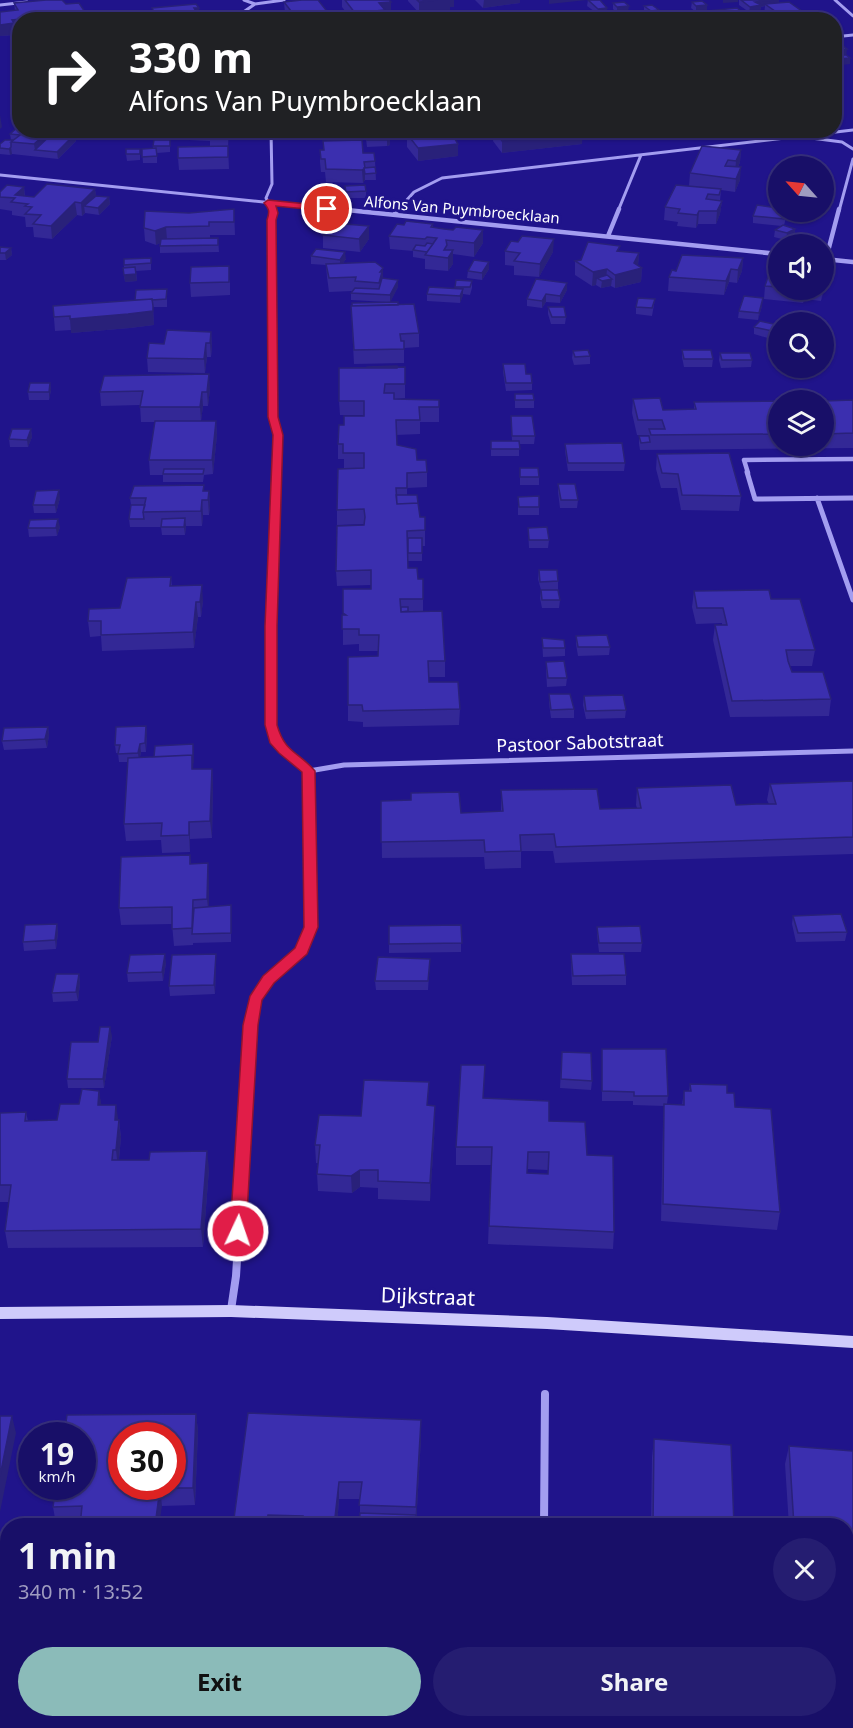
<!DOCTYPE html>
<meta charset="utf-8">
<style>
body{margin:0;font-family:"Noto Sans",sans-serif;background:#251d71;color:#f1f3f6;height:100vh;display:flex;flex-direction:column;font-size:22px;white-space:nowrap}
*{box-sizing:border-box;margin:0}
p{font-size:20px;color:#9f9cc0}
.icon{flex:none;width:33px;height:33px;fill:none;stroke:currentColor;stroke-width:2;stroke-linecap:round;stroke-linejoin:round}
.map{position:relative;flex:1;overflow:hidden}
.drawer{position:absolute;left:0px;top:1518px;width:854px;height:210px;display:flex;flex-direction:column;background:#180f68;border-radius:24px 24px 0 0;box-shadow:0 2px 4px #0004,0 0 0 2px #362f7c}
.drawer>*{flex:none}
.hud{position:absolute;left:12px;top:12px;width:830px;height:126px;border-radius:24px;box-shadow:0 2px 4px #0004,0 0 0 2px #362f7c;background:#202124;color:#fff;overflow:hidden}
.needle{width:39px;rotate:297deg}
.fabs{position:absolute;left:768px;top:156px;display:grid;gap:12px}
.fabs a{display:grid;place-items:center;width:66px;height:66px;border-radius:50%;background:#180f68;box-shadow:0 2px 4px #0004,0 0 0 2px #362f7c;font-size:30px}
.speed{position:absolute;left:18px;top:1422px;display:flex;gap:12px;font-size:30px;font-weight:700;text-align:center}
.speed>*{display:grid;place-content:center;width:78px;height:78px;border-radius:50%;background:#180f68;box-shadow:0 2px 4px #0004,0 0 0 2px #362f7c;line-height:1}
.speed small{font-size:15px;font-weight:400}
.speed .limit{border:9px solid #d22;background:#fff;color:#111}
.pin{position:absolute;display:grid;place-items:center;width:51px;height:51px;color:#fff;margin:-26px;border:3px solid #fff;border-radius:50%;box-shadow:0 2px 6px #0007}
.me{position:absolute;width:66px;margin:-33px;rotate:3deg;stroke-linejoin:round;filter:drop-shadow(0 0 4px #0008)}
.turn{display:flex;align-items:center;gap:21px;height:126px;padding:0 18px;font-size:27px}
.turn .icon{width:78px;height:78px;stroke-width:2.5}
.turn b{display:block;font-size:42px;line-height:51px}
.round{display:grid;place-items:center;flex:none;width:63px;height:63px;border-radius:32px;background:#251d71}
.summary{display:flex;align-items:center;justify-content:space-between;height:102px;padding:0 18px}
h1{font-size:36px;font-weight:700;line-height:45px}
.button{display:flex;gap:12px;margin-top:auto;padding:12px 18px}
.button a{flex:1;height:69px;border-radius:36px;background:#8bbbb9;color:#111;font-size:24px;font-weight:700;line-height:69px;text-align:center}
.button a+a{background:#251d71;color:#f1f3f6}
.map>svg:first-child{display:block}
</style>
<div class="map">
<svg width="853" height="1728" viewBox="0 0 853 1728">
<rect width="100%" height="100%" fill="#20148b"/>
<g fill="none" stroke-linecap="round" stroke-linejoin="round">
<path stroke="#a39df0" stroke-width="3" d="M244 0 255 4 242 13 246 20
M835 0 853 16
M255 4 284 0
M0 5 27 2
M834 37 853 35
M271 130 272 184 266 198 273 211
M811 138 842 142 853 149
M0 175 351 211
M397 211 414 192 442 178 853 130
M618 211 641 155
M839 211 853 159"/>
<path stroke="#a39df0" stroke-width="4.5" d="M273 209V417L278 435 277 473
M337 209 778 254
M394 215 398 209
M608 236 619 209
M824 259 853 262
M826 259 839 209
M748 473 744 460 853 459"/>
<path stroke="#a39df0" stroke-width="5" d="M277 472 271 626V725L281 746 309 771V802
M747 472 755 499 853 498
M817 498 853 600
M309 771 344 765 853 751"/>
<path stroke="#a39df0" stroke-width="7" d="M239 1214 250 1025 255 999 269 979 302 951 311 927 309 801"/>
<path stroke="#a39df0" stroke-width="8" d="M231 1310 236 1276 240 1212
M544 1526 545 1394
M543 1720V1728"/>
<path fill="#cfcbfb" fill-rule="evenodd" d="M231 1305 547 1317 853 1336V1348L547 1329 231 1317 0 1319V1307Z"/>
</g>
<path fill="#332896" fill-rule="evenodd" d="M342 0H389L391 2V13H385V20H352L342 7Z
M408 0H454V7H450V10L419 13 408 1Z
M475 0H520V3L483 8Z
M588 0 607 13 598 14 587 6Z
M739 0H779V3L806 14 805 20H770L764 15 765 6 761 7 760 11 749 12 739 5Z
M284 2 330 20H290L285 13Z
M692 2 707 5V11L696 12 691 8Z
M14 3 66 4 86 20H20L15 31V35L0 36V12L15 11Z
M613 3 628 12 617 13 613 9Z
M644 6 659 16 651 17 644 12Z
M488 13H501V19L487 20Z
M568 13 594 15 593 20H568Z
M675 14 751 20H675Z
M20 130H93V132L87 138 78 137V135L75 137 76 141 58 159 12 154 10 155 0 154V144L11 140 10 134Z
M175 130H229L228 147 229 169 179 170 178 158 210 146V141L189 140 188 131Z
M357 130H386V134L390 138V145L387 146 367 147 366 139H358Z
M436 130H454V132L447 133 458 144V156L418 161 407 147V134L437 131Z
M494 130H581L582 144 502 153 493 141Z
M628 130H705L635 138Z
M154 140 170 146V152L157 153V163H143L142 149 153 148Z
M323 141 363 153 375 161 376 180H365L363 183 326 182 325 172H321L320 162V150H323Z
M140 149V160L127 161 126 154Z
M741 150 740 162 738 167 740 180 735 192 721 190 720 201H722L720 214 716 224H698L696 228 677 226 678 222 664 220 665 207 689 186 690 173Z
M778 171V188L768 187V180Z
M345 186 366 191V198H346Z
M24 187 25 196 34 197 95 189 96 196 109 197 110 204 99 215 85 213 82 216 77 215 52 239 34 237 33 227H26L25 217 12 215V211L0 209V192Z
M234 209 235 235H210V238H218L219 252 160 253V243L156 245 145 241 144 228 189 213Z
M787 215 784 225 795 236 786 240 774 237 775 230 782 226 753 223V216Z
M348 221V224L369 239 360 252 323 248V235Z
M433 224V228L483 243 474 257 453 254V264L448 271 425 269V259L413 257V251L390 249 389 236 404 225Z
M0 247 11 248 12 255 6 260H0Z
M505 251 553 252 539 277 514 275V266L505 265Z
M619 251 639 253 638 266 642 268 641 282 615 288 611 286 601 288 596 285 592 286 575 275V261Z
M311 256 346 259 343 263 383 278 398 280V287L390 302 398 305 419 333V347L404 348V363L354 364 351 306 386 302 351 300V293L352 291 329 292 327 277 326 265 311 264Z
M151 258V270L136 271 137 281 125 282 123 268H124V259Z
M743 258 742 271 737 283 729 282 724 295 668 291 669 277 676 271Z
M489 262V269L482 280 467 278 468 271Z
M778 262V290H824L828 269 826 282 821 301 805 299 803 303 764 299 765 286Z
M230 280V295L191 297 190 283Z
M456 280 472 281V288L470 295 463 294 460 303 427 301V294L455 288Z
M167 289V307H153L154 325 130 328 71 333V330L55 331 53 306 135 300Z
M567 290 560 303 546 302 542 308 527 306V299Z
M655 299 652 316 636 314V307Z
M762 306 758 320 738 318 739 311Z
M548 307 566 317 565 324H551L548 314Z
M778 325 777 333 771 339 754 334V327Z
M211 332 212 346 211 357H207L205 373 148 372 147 358 164 344Z
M682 350 713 359 712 367H684L682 357Z
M573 351 590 356V364L574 365 572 358Z
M720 353 752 360 751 367 721 368 719 360Z
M503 364 526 374 532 383V390L506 391 503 372Z
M405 367V398L394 399 439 400V422H420V434L396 435 397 445 417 460 427 472V487L407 488V495L420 517H425V546H422V561H408V568L418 579H423V611L445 661V677H428L429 682 460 709 459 725 363 727V722L348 721V705L378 656V651H359V644L343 645V589H371V585L337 586 336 571 364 524 337 525V510L344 468V459H338V444L344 425 364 415H340L339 401 397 368Z
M50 383 51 390 49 400H29L28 392Z
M210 389 208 406H203L201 421H216L217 435 213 474 204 475 203 482H163V475H150L149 460 155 422H141L140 405 101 406 100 392Z
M515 394 534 400V408H515Z
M633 399 663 410 694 409V402L778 401V446H824V401L853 400V448L640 450 639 444V436H649V435H637L632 413Z
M511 416 535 436 534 444H519V456H491V441H512Z
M31 429 32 437 28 447H10L9 439Z
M565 444 625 463 624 471H568L565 451Z
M657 454 741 496 739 511 681 510 677 488H661L656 469Z
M520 468 539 477V485H520Z
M558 484 578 500 577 508H560L558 492Z
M209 491 210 506 209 515H203L202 526H186L185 535H162L161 527H130L129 519 131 505 130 498Z
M518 497 539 507V515H518Z
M60 498 56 513H34L33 505Z
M60 527 57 536 29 537 28 528Z
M528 528 549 540 548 548H529Z
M539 570 558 581V590L560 600 559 608H542L540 598 541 590 538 579Z
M171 577 172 586 203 601 201 617H198L194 648 102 651 101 636 90 637 88 621 120 608Z
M694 591 771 599 815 650 812 666H790L792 672 831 699 829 716 730 717 713 640 715 625H722V623L696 624 692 607Z
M576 636 610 647 609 655 578 656 576 644Z
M542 638 565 648V656L543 657Z
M546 662 567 678 566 686 547 687 546 670Z
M549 694 574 709V718H551L549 703Z
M584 696 626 710 625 718 586 719 583 705Z
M146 726 147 735 146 752H141L140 757H154L193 744V769H212L213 785 212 838 190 839V852L162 853 161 840 126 841 124 824 128 762H119L118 753H116L115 745Z
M48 727 49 735 47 748 4 750 2 741Z
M853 781V854L555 863 553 851H521V868L485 869 484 857 382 858 381 801 461 813 501 811V790L600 809 637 808 636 805 637 788 736 805 769 804 767 800 770 784Z
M190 855 191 864 209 880V907L231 905V942L193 943V945L174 946 172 924 121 925 119 908Z
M793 916 847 932 845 941 796 942 792 924Z
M57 924 58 933 56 949 24 951 23 942Z
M461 925V952L389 953V926Z
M597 927 642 943 641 952H599L597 935Z
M571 954 626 975V985H572L571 963Z
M430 959 428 990H376L375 981Z
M166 963 163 981 128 982 127 973Z
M216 963 215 994 170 996 169 986Z
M79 974 80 983 78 1001 53 1002 52 993Z
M112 1036 104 1088H68L67 1079 98 1042Z
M602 1049 668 1096 667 1104 682 1105 684 1091H689L690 1084 727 1093 735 1107 780 1212 777 1230 661 1221 663 1121 664 1106 633 1105V1101H602Z
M562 1052 592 1081 591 1090 560 1088Z
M99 1091 101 1105 119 1120 121 1137 119 1160 209 1169 203 1247 8 1248 5 1231 9 1202H0V1113L26 1112 28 1121 57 1120 79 1104Z
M484 1098 549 1121 587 1155 614 1232 613 1249 488 1244 491 1165H456V1147ZM527 1169 548 1170V1174L527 1173Z
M428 1105 435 1123 430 1201 378 1199V1188L360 1187 352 1193 318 1191 317 1174 318 1163H316L315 1145 361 1116Z
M196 1414 198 1431 195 1505 162 1506 80 1523 56 1524 53 1507Z
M421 1420V1438L416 1526 360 1513V1499H339L337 1526H233Z
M654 1439 734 1526H651L652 1457Z
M789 1446 853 1451V1624L846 1623V1526H789L785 1464Z
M650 1720H739V1723L738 1728H650Z
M771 1720H809V1728H771Z"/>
<path fill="#29217a" d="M437 0H454V7H450V10L419 13V2Z
M484 0H520V3L483 8Z
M549 0H587L549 4Z
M723 0H738V2L723 3Z
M773 0H779V5L765 4V6L761 7 760 11 749 12 750 7 755 2Z
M391 2V13H385V20H355V13L379 3Z
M707 5V11L696 12V6Z
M629 6 628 12 617 13V7Z
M194 8H199L200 19 159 20Z
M607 8V13L598 14V9Z
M659 10V16L651 17V11Z
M85 12 86 20H62L61 14Z
M806 14 805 20H781L782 16Z
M330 15V20H312L318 16Z
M594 15 593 20H571L572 17Z
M55 16V20H20V31H15V35L0 36V25L12 20Z
M847 49 846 58H850V64L834 66 835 50Z
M834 105H837L836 117H834Z
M0 115 2 127 0 129Z
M74 130H82L77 131 78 135 75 137 76 141 58 159 57 152 70 134Z
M88 130H93V132L87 138 86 132Z
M228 130H229L228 147Z
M439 130H454V132L439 134Z
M636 130H705L635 138Z
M49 131 50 143 35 150 34 144Z
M583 132 582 144 502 153V141Z
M390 138V145L387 146V140Z
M458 144V156L418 161V148Z
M11 147 12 154 10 155 9 149Z
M741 150 740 162 735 174 736 161Z
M741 167 740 180 735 192 736 179Z
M365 168V180L363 183 362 170Z
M24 187 25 200 15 195Z
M95 189 97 202 84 206 85 213 82 216 81 203Z
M109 197 110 204 99 215 98 208Z
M722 201 720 214 716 224 717 211Z
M75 202 77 215 52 239 51 226Z
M699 211 698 224 696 228 697 215Z
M369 226V239L360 252 359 239Z
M166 227 167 240 156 245 155 231Z
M795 229V236L786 240 787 233Z
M483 230V243L474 257V243Z
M554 239 553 252 539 277 540 264Z
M11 248 12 255 6 260 5 253Z
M453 250V264L448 271V258Z
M345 252 346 259 340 267V260Z
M639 253 638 267 642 268 641 282 615 288V275L634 263Z
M743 258 742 271 737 283 738 270Z
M489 262V269L482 280V273Z
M383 268V281L380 296V272Z
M607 269 606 280 612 279 611 286 601 288 602 281 597 278 596 285 592 286 593 272Z
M731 269 729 282 724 295 726 281Z
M828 269 826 282 821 301 824 286Z
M136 274 137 281 125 282 124 275Z
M398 280V287L390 303V295Z
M567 283V290L560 303V296Z
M463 289V296L460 303V296Z
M805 290H806L805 299 803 303Z
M546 294V302L542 308V301Z
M763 298 762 306 758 320 759 313Z
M153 306 154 325 130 328 71 333 70 319Z
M778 325 777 333 771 339 772 331Z
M211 332 212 346 211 357 210 343Z
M206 343 207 357 205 373 204 359Z
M209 374 210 389 208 406 207 392Z
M50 383 51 390 49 400V392Z
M202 392 203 406 201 421 200 407Z
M216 421 217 435 213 474 212 460Z
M31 429 32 437 28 447 27 440Z
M59 490 60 498 56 513 55 505Z
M209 491 210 506 209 515 208 500Z
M202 500 203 515 202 526 201 511Z
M185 518 186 526 185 535 184 527Z
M58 519 60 527 57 536 56 528Z
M202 585 203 601 201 617 200 602Z
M196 602 198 617 194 648 193 632Z
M146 726 147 735 146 752 145 743Z
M48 727 49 735 47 748 45 739Z
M140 744 141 752 139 761 138 753Z
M193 744 194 753 193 772 192 769Z
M212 769 213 785 212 838 210 821Z
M189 822 190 839V852L189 835Z
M208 863 209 880V916L207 899Z
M57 924 58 933 56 949 55 940Z
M165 954 166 963 163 981 162 972Z
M216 954V963L215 994 214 985Z
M79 974 80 983 78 1001 76 992Z
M110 1027 112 1036 104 1088 103 1079Z
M99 1091 102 1108 98 1105Z
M116 1105 121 1137 118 1168 116 1150 115 1120Z
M435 1106V1123L430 1201V1183Z
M207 1151 209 1169 203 1247 201 1229Z
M360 1170V1187L352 1193 351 1176Z
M196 1414 198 1431 195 1505 193 1488Z
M12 1416 16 1433 0 1512V1476Z
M421 1420V1438L416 1524 415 1526Z
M339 1482V1499L337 1526H334Z
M160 1488 162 1506 159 1526H155Z
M268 1515 269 1526H266Z"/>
<path fill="#3b2faf" stroke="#29217a" stroke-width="1.5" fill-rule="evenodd" d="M46 0H62L66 4 79 3 85 12 61 14 54 13 55 16 12 20 14 23 0 25V12L18 10 14 3Z
M302 0H318L330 15 318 16 320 19 298 20 284 2Z
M345 0H389L391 2 379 3 385 10 355 13Z
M417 0H437L419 2Z
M588 0H600L607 8 598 9Z
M741 0H773L755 2 761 5 750 7Z
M702 1 707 5 696 6 692 2Z
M624 2 629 6 617 7 613 3Z
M789 2 806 14 782 16 765 4Z
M196 4 199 8H194L199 16 155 20 151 12H154L152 8Z
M652 5 659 10 651 11 644 6Z
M737 8 751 19 744 20H682L675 14Z
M590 11 594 15 572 17 568 13Z
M488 13H501V18H488Z
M97 14 108 16 101 20 89 19Z
M470 16 472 20H457L455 18Z
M642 17 645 20H620L626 19Z
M834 40H835L847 49 835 50 839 54H834Z
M839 55H846L850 58 838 59Z
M20 125V130L49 131 34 144 11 142 20 135 10 134Z
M56 130H74L70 134H75L57 152 35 150Z
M210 130H228V135H209Z
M358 130H386V132H358Z
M495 130H581L583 132 502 141Z
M445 131 448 135 452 134 458 144 418 148 407 134Z
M389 134 390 138 387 140H367L366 135Z
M5 140H13L11 142V147L9 149 0 148V144Z
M154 140H170V146H153Z
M362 140 363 153H374L375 161 364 162 365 168 362 170 326 169 325 159H321L320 150H324L323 141Z
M228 146V157L178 158V147Z
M702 146 741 150 736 161 728 160 725 166 741 167 736 179 690 173Z
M156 148 157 156 142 157V149Z
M126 149H140V154H126Z
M811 164 825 166 824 171V166H810Z
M375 167 376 173 365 174 364 168Z
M772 171H778V181L768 180Z
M47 184 95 189 81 203 75 202 51 226 33 224 41 215 25 214 32 207 25 206 28 204 11 202 15 198 0 197V192L7 185 24 187 15 195 34 197Z
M365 185 366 191 346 192 345 186Z
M676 185 721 189 719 195 708 194 706 199 722 201 717 211H699L697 215 678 213 680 209 665 207Z
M96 196 109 197 98 208 84 206Z
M757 205 778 208V212H787L784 219 753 216Z
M234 209V222H209V226L166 227 155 231 144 228 145 211 189 213Z
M335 220 348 221 346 224 369 226 359 239 323 235Z
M406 221 433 224 431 227 444 229 453 230 456 227 483 230 474 243 446 240 447 245 444 250H453L448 258 425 255 437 238 427 237 425 239 389 236 397 224 404 225Z
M783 225 795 229 787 233 775 230Z
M522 236 554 239 540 264 514 261 520 253 505 251 511 241 518 242Z
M218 238V245L160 246 161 239Z
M588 242 620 246 617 251 639 253 634 263 642 268 615 275 607 269 593 272 575 261 581 260Z
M427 243 433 244 427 252 413 250 416 245 425 246Z
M0 247 11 248 5 253H0Z
M316 249 345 252 340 260 311 256Z
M682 255 743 258 738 270 731 269 726 281 669 277 672 270 676 271Z
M151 258V263L124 265V259Z
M474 260 489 262 482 273 468 271Z
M773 261 778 262V287L765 286Z
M375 262 383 268 380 272H382L379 283 355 281 356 277 329 278 326 264Z
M229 266V282L190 283 191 267Z
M135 267 136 274 124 275 123 268Z
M824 268 828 269 824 286Z
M607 275 612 279 602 281 597 278Z
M382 278 398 280 390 295 351 293 355 288 379 289Z
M536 279 567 283 560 296 546 294 542 301 527 299Z
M456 280 472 281 470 287H455Z
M429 287 463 289 460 296 427 294Z
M167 289 166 299 152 300V299L135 300 136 290Z
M744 296 763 298 759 313 739 311Z
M638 298 655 299 652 308 636 307Z
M152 299 153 306V311L128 314 70 319V316L54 317 53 306Z
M398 302V305L352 306V303Z
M414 304 419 333 400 334 401 341H404V349L354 350 351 306Z
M548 307H564L566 317H552Z
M760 321 778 325 772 331 754 327Z
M167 330 211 332 210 343H206L204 359 147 358 149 343 164 344Z
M588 350 590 356 575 357 573 351Z
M682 350H711L713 359H684Z
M720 353H750L752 360H722Z
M503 364H525L526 374H531L532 383H506Z
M397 366V368H367V367Z
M405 367V384H385L384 393H394V399L439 400V407H419L420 420H396L397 445 416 449 417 460H426L427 472 407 473V488H396L397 504 418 503 420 517H425V530L407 531 408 568H417L418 579H423V599H400L401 612 442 611 445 661H428L429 682H458L460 709 363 711 362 705H348V657L378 656 379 635H359V629H342V615H346L343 613V589H371V570L336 571 337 526 364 525 365 517 364 509 337 510 338 469 364 468V453H343V444H338L339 425H344V416H364V401H339V368Z
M209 374 207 392H202L200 407H140L143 391 100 392 104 376Z
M30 383H50L49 392H28Z
M515 394H533L534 400H515Z
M660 398 663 410 696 409 694 402 778 401V434L651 435 649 429H665L662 420H638L633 399Z
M853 400V433L824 434V401Z
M511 416H532L535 436H512Z
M155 421H216L212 460H149Z
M12 429H31L27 440 9 439Z
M639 436H649L650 442 641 443Z
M491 441H519L520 449H491Z
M622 443 625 463H568L565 444Z
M729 453 741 496 682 495 678 474 662 473 657 454Z
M520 468H538L539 477H520Z
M164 469H204L203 474H163Z
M558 484H575L578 500H561Z
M204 485 203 491H209L208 500H202L201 511 143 512 146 498H130L134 486Z
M59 490 55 505H33L36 491Z
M396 495H417L418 503 397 504Z
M539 496V507H519L518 497Z
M131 505H145L143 512 144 519H129Z
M185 518 184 527H161L162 519Z
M58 519 56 528H28L30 520Z
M547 527 549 540H529L528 528Z
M408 538H422V553H408Z
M539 570H557L558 581 540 582Z
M171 577 170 586 202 585 200 602H196L193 632 101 635V621H88L89 609 120 608 127 578Z
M541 590H558L560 600H542Z
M769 590 771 599H800L815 650H786L788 661 792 672H823L831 699 732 701 715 625H727L723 608H697L694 591Z
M401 607H408V611L401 612Z
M607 635 610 647H578L576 636Z
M542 638 564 640 565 648H543Z
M564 661 567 678H548L546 662Z
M549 694H570L574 709 551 710Z
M623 695 626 710 586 711 584 696Z
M146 726 145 743 140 744 138 753 118 754 120 745H115L116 727Z
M48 727 45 739 2 741 4 728Z
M193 744V763L192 755 154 757 155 746Z
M192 755V769H212L210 821 189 822V835L161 836 162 823 124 824 128 758Z
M853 781V837L556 847 554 834 520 835 521 851 485 852 484 840 381 842V801L411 800V793L459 792 461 813 503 811 501 790 597 789 600 809 641 808 637 788 731 785 736 805 757 804H776L770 784Z
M190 855V864L208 863 207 899 193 900 192 928 172 929V907L119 908 121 857Z
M231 905V933L192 934 194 908Z
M841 914 847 932 798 933 793 916Z
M57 924 55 940 23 942 25 925Z
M461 925 462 943 389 944V926Z
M640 926 642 943H599L597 927Z
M165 954 162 972 127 973 130 955Z
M216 954 214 985 169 986 172 955Z
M571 954H624L626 975 573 976Z
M378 957 430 959 428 981H375Z
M56 974H79L76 992 52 993Z
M100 1027H110L103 1079H67L71 1042H98Z
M602 1049H666L668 1096H634V1092L602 1091Z
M562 1052 591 1053 592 1081 561 1079Z
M461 1065H485L483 1098 549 1101V1121L585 1122 587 1155 613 1156 614 1232 489 1226 492 1147H456ZM528 1152H549L548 1174 527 1173Z
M364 1080 429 1082 427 1105 435 1106 430 1183 378 1181V1170H360L351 1176 317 1174 320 1145H315L319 1115 361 1116Z
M690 1084 727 1085V1093H734L735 1107 771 1109 780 1212 663 1204 664 1104 684 1105V1091H691Z
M82 1089 99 1091 98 1105H116L115 1120H119L116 1150H113L112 1160H149L150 1152 207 1151 201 1229 5 1231 11 1185H0V1113L26 1112 25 1121 57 1120 60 1104H79Z
M248 1413 421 1420 416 1507 359 1505 362 1482H339L334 1526H301L303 1516 268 1515 266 1526H233Z
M196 1414 193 1488H160L155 1526H80L82 1506 53 1507 56 1486H82V1436H64L67 1415ZM122 1436H172V1486H122Z
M0 1416H12L0 1476Z
M654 1439 731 1445 734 1526H653Z
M789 1446 853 1451V1606H846V1526H794Z
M360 1513 416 1515 415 1526H359Z
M313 1720H415V1728H313Z
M710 1720H739V1723Z
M773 1720H809V1726L773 1723Z"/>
<path fill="#e11d48" stroke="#92132f" stroke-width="1.5" d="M268 200 327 206 331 209 327 211 276 206 278 213 276 220 278 417 283 435 277 626V725C285 753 298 751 315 771L318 927 307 954 274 983 262 1000 258 1025 246 1231 244 1235 238 1237 232 1235 230 1231 243 1025 250 996 263 976 295 948 304 927 302 772 279 753 270 743 265 725V626L273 435 268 417 267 220C270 211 269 209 264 203Z"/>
<g text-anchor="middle" stroke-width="6" stroke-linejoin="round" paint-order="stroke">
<g font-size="15" fill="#fff" stroke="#20148b">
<text transform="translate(462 210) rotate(5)" y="5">Alfons Van Puymbroecklaan</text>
</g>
<g font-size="18" fill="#fff" stroke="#20148b">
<text transform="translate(580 743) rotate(-2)" y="6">Pastoor Sabotstraat</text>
</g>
<g font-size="21" fill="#fff" stroke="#20148b">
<text transform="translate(428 1297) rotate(2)" y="7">Dijkstraat</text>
</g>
</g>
</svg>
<div class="fabs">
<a><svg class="needle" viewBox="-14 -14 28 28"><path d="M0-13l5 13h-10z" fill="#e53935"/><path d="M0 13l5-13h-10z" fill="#9f9cc0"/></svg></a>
<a><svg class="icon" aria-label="sound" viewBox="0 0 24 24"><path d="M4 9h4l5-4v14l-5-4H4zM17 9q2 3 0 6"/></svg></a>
<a><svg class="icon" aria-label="search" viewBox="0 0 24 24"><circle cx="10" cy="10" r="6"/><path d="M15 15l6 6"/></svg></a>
<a><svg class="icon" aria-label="layers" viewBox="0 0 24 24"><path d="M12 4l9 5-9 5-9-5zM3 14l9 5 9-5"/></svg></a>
</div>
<div class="speed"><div>19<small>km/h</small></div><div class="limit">30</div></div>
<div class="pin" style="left:327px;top:209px;background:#d93025"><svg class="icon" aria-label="arrive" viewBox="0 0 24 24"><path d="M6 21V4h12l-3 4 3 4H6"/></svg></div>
<svg class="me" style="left:238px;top:1231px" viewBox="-20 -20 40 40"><circle r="17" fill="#e11d48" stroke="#fff" stroke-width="3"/><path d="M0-11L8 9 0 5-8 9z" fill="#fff"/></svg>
<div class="hud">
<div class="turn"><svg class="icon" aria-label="right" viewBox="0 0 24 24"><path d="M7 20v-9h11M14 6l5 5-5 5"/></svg><div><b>330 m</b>Alfons Van Puymbroecklaan</div></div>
</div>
<section class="drawer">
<div class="summary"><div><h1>1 min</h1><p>340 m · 13:52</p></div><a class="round"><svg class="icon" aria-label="close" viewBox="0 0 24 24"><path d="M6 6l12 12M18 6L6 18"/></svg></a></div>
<div class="button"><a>Exit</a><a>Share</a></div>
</section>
</div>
